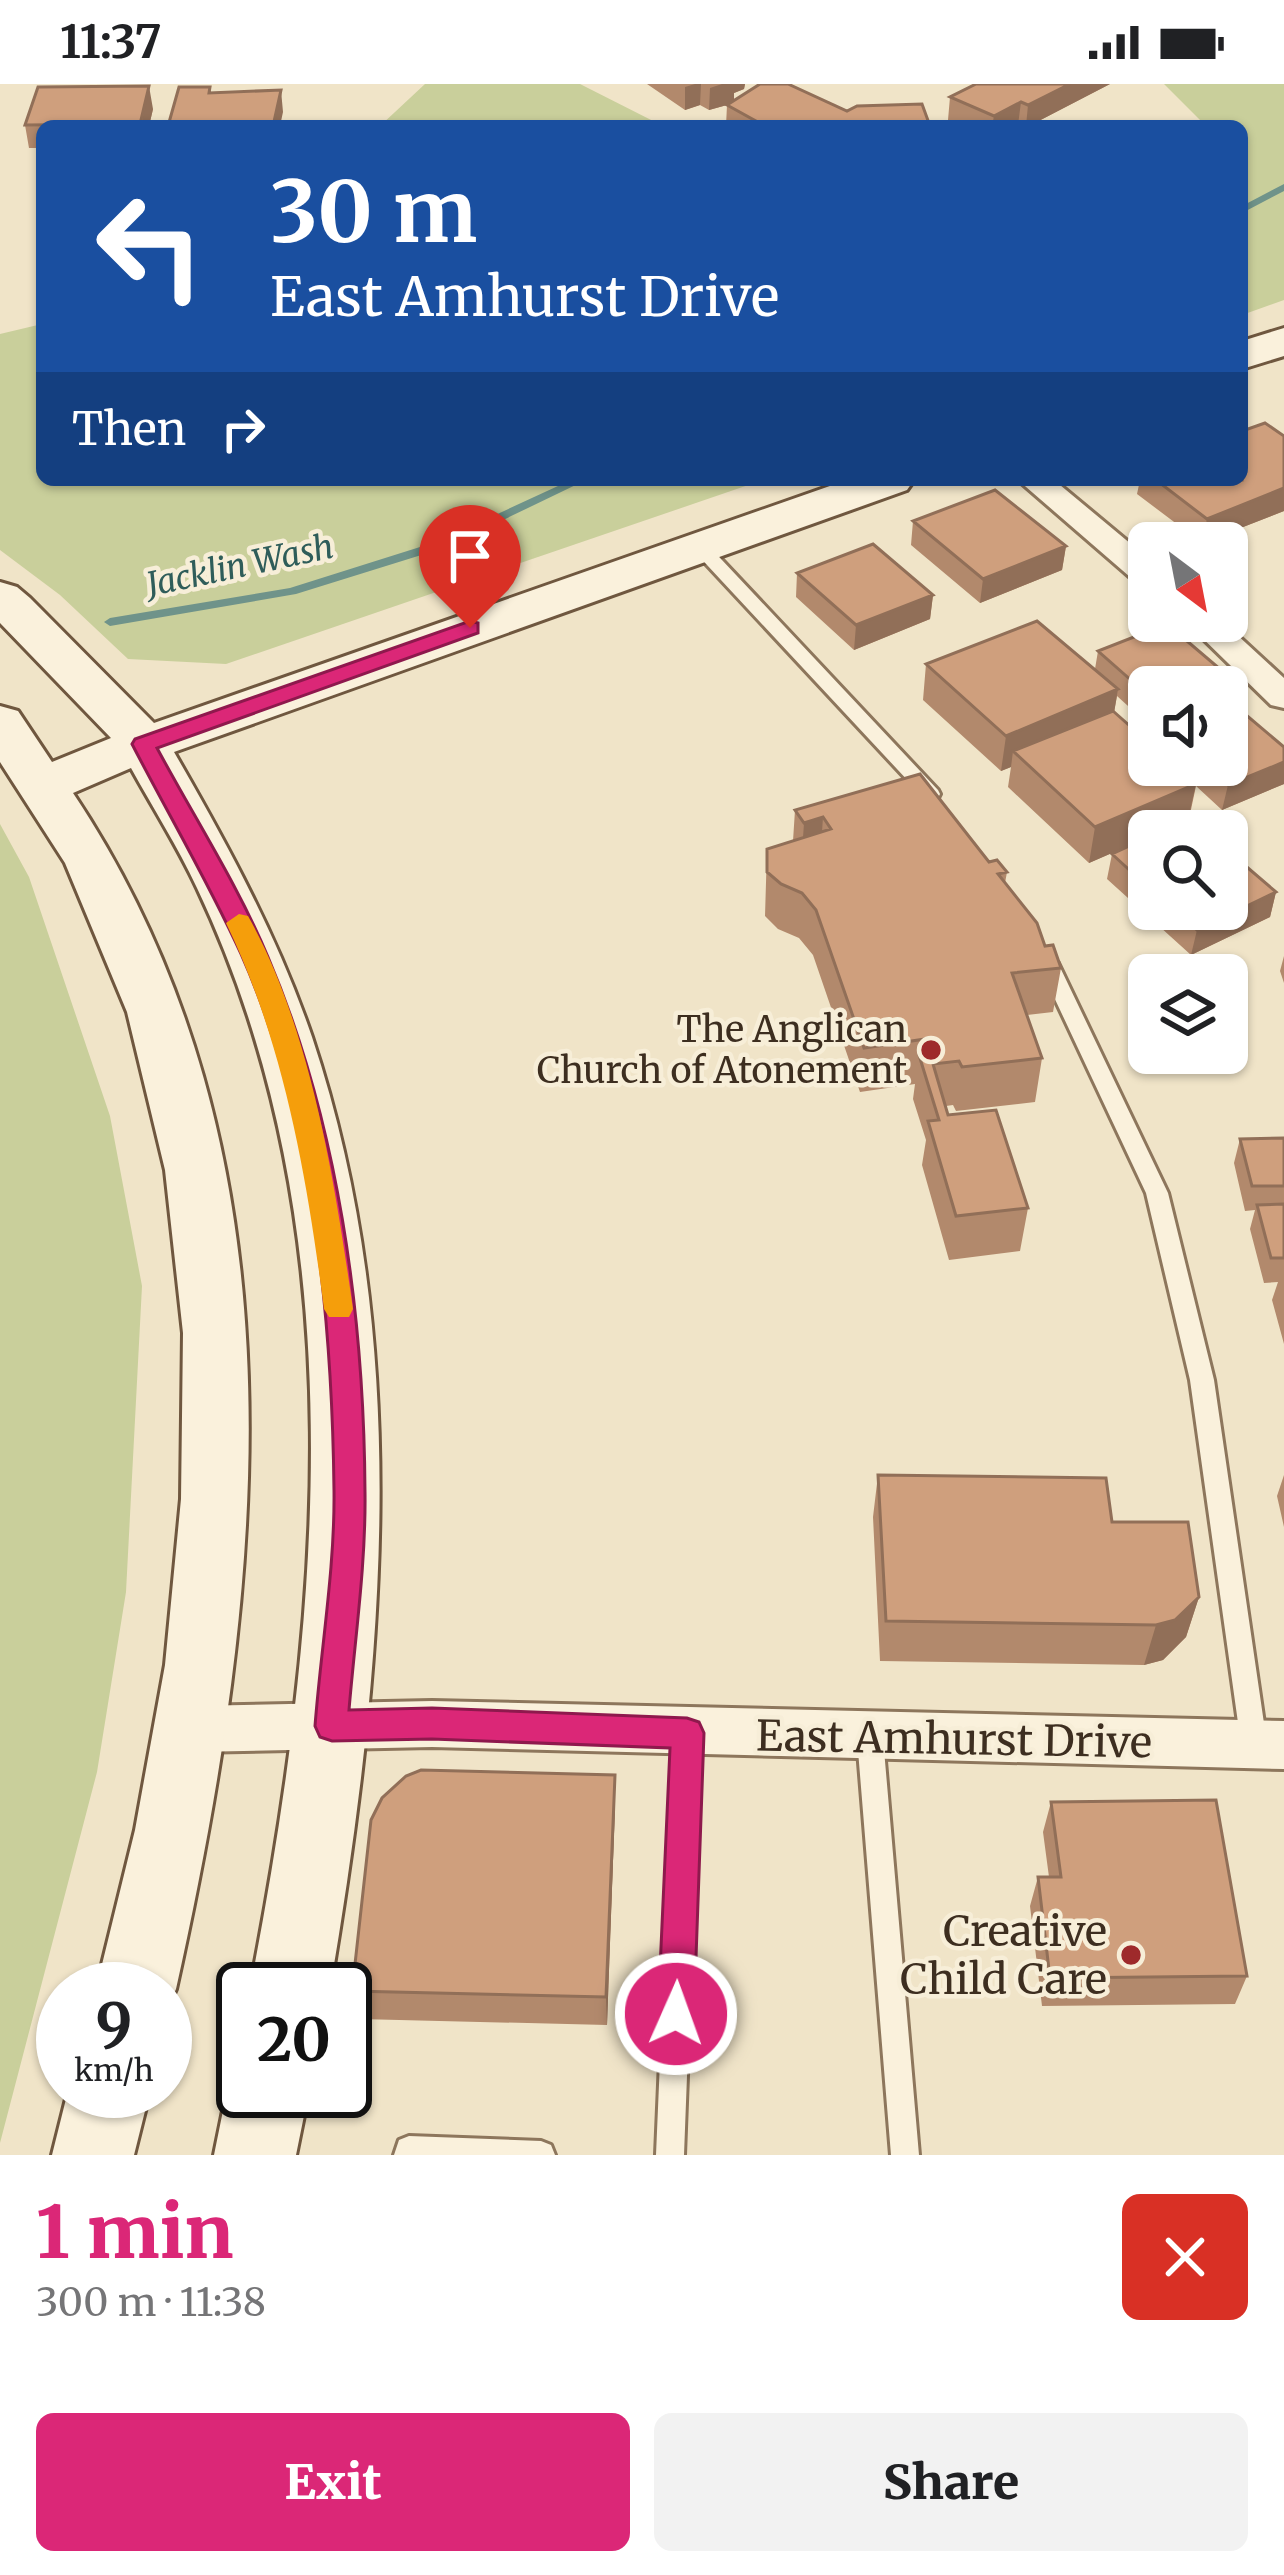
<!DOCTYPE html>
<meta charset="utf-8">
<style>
body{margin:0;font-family:Merriweather,serif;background:#f2f2f2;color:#202124;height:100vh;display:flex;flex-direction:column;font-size:45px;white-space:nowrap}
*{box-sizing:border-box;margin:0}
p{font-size:39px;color:#757577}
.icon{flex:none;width:66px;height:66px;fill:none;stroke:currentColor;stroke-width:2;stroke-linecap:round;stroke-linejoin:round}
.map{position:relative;height:2071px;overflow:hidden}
.panel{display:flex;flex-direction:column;background:#fff;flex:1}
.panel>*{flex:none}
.guide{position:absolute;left:36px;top:36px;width:1212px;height:366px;border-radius:18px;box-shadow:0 3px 9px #0004;background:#1a4fa0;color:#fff;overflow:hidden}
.needle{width:78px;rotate:148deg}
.fabs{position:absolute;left:1128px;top:438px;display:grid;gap:24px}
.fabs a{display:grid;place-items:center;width:120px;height:120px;border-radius:18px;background:#fff;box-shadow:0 3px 9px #0004;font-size:60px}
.speed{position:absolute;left:36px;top:1878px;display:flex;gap:24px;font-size:60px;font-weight:700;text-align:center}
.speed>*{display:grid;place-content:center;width:156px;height:156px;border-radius:50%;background:#fff;box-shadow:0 3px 9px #0004;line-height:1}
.speed small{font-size:30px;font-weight:400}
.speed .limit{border:6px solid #111;border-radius:18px;background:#fff;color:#111}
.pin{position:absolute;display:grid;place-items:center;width:102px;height:102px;color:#fff;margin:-123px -51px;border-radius:50% 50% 50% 0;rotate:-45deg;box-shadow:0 0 12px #0007}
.pin .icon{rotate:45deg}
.me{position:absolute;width:132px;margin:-66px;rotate:2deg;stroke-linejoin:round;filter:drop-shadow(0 0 9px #0008)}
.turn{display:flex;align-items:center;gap:42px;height:252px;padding:0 36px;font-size:54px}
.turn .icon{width:156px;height:156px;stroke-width:2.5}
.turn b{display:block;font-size:84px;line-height:102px}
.then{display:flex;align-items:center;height:114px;padding:0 36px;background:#0003;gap:24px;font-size:45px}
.round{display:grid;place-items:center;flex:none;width:126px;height:126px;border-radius:18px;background:#f2f2f2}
.summary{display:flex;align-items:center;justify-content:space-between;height:204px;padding:0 36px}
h1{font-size:72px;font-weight:800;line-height:90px;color:#db2777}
.action{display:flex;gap:24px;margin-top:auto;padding:24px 36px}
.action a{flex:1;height:138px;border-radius:18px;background:#db2777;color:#fff;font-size:48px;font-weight:800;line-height:138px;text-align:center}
.action a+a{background:#f2f2f2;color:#202124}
.status{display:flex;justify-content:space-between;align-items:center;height:84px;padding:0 60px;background:#fff;direction:ltr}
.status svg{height:33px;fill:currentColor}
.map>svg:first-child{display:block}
</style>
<div class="status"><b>11:37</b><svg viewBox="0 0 49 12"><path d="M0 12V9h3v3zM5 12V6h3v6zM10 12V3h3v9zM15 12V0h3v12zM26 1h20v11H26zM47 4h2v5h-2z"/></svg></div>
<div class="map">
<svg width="1284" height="2071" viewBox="0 0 1284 2071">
<rect width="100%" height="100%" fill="#f0e4c8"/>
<path fill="#c9cf9b" d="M425 0H580L663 42H380Z
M1164 0H1284V216L1242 231V42H1206Z
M42 240V396H763L226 580 128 575 60 511 0 466V250Z
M0 740 29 793 110 1032 142 1202 126 1508 97 1688 0 2059Z"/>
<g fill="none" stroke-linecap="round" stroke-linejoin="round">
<path fill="#6f938a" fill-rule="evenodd" d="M1284 100V107L1242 129V122Z
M571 396H586L447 463 296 510 110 542 104 538 110 534 290 504 439 457Z"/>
<defs>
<path id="lane" d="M700 458 706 459 938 706 940 710 938 714H924L694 467 692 463Z
M1048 872 1058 879 1168 1109 1214 1296 1267 1660 1263 1668 1254 1672 1245 1668 1241 1660 1190 1296 1146 1109 1038 879Z
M687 1637 696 1641 700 1649 684 2071H656L674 1649 678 1641Z
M870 1642 879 1646 883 1654 919 2071H891L857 1654 861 1646Z
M409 2052 541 2057 551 2061 555 2071H394L399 2056Z"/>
<path id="street" d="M1018 396H1054L1149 475V502L1137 499Z
M1185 537H1222L1284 594V624L1271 621Z
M432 1617 1284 1637V1685L432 1663 193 1668 175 1662 167 1645 175 1628 193 1622Z"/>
<path id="secondary" d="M1284 244V272L1242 285V257Z
M847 396H914L907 406 174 668C227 760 277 851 312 953 415 1261 383 1592 330 1905H250C320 1544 360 1148 197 804 178 763 153 724 131 684L73 709C313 1069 265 1504 176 1905L165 1930V1905H96L135 1746 165 1581 181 1415 183 1249 165 1086 127 928 65 779 0 678V622L18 627 52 678 111 654 0 539V498L17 503 30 514 154 639Z
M243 1977V2007H309L296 2071H214L227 2007Z
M68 2007H150L134 2071H52Z"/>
</defs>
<use href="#lane" stroke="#8d765c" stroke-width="6"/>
<use href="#street" stroke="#8d765c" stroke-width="6"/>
<use href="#secondary" stroke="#6f573f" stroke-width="6"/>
<use href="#lane" fill="#faf1dc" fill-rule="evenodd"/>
<use href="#street" fill="#faf1dc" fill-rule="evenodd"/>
<use href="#secondary" fill="#faf1dc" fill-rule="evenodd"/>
</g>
<path fill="#b2896c" d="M647 0H745L744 5 734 9V16L847 27 930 42H726L727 21 709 26 700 21 685 26Z
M1110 0 1029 42H962L948 36 950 13Z
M153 25 149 42H42V64H29L25 41Z
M1140 396H1242L1284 427 1202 459 1137 410Z
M913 437 1066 462 1062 486 980 519 911 461Z
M797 489 933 511 930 535 854 566 796 513Z
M1098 567 1227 591 1224 603H1149V641L1117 612 1114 628 1149 681H1227L1284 663V700L1222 726 1196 702 1189 735 1089 779 1008 703 1011 683 1001 687 923 616 926 580 1095 585Z
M795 726 989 778 1007 788 1005 799 1045 862 1061 884 1053 928 1027 931 1042 974 1035 1018 956 1027 953 1021 946 1022 948 1031 1028 1124 1020 1167 949 1176 922 1081 926 1056 913 1015 915 1000 860 1008 813 871 799 854 778 845 765 832 767 765 793 757Z
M1149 753V825H1227L1276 808 1270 833 1191 871 1107 795 1112 770Z
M1284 872V899L1280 887Z
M1284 1054V1260L1272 1216 1278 1198 1264 1199 1250 1145 1255 1126 1245 1127 1234 1079 1240 1055Z
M878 1391 1112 1438 1199 1513 1186 1553 1163 1576 1144 1581 880 1577 873 1433Z
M1284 1391V1443L1277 1412Z
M1051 1718 1247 1892 1235 1920 1042 1922 1030 1822 1038 1793H1049L1043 1748Z
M615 1722 607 1941 359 1935 352 1907Z"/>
<path fill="#916f58" d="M695 0H701L700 21 685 26V3Z
M722 0H745L744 5 734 9V19L709 26 710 4Z
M1070 0H1110L1029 42H1026L1028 21Z
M149 2 153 25 149 42H141Z
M281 6 283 28 280 42H273Z
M1021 18 1018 41 992 42 994 32Z
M1284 404V427L1202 459 1207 435Z
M1066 462 1062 486 980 519 983 495Z
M933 511 930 535 854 566 856 541Z
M1227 591 1224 603H1196Z
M1118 605 1112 641 1013 667 1011 683 1001 687 1006 652Z
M1284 678V700L1222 726 1228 701Z
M1196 700 1188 736 1163 747H1149V753L1089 779 1095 743Z
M823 733 820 778 801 783 804 739Z
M1276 808 1270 833 1191 871 1197 846Z
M1199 1513 1186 1553 1163 1576 1144 1581 1156 1541Z
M615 1691V1722L607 1941 606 1913Z"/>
<path fill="#cf9f7d" stroke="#916f58" stroke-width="3" d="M760 0H788L847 27 857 22 922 20 930 42H765L727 21Z
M976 0H1070L1028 21 1021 18 994 32 950 13Z
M149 2 140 40 25 41 38 3Z
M179 3H210L209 9 281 6 273 42H168Z
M1265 339 1284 352V404L1207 435 1156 396H1242V347Z
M995 406 1066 462 983 495 913 437Z
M873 460 933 511 856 541 797 489Z
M1037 537 1118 605 1006 652 926 580Z
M1167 540 1227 591 1196 603H1149V612L1098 567Z
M1239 625 1284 663V678L1228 701 1205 681H1227V629Z
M1113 627 1149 659V681H1174L1196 700 1095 743 1013 667Z
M920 690 989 778 997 776 1007 788 998 790 1037 839 1045 862 1053 861 1061 884 1012 889 1042 974 962 983 959 977 933 980 948 1031 996 1026 1028 1124 956 1132 928 1037 939 1036 919 971 936 969 932 954 864 964 816 826 802 809 781 800 767 788V765L831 745 823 733 804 739 795 726Z
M1190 735 1204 747H1163Z
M1149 753V804L1112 770Z
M1227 766 1276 808 1197 846 1173 825H1227Z
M1284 1054V1102H1252L1240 1055Z
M1284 1120V1174H1271L1257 1121Z
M878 1391 1106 1394 1112 1438H1188L1199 1513 1175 1536 1156 1541 886 1537Z
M421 1686 615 1691 606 1913 352 1907 371 1736 382 1714 406 1692Z
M1216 1716 1247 1892 1050 1894 1038 1793H1061L1051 1718Z"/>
<path fill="#db2777" stroke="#8e194d" stroke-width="3" d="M470 537 478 539V549L157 664C194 733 238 801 268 873 338 1038 364 1230 365 1408 366 1480 355 1554 349 1626L432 1624 687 1634 699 1638 704 1649 694 1930 689 1943 676 1948 663 1943 658 1930 670 1664 432 1655 332 1657 320 1653 315 1642C321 1564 335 1484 334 1406 332 1232 313 1031 241 870 209 799 168 730 132 660L135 655Z"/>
<path fill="#f59e0b" d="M239 830 248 832C311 944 335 1099 353 1225L349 1233H329L324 1225C307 1093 284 959 226 839Z"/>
<g fill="#9e2a2b" stroke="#f7eed8" stroke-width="4.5">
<circle cx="931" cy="966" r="12"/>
<circle cx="1131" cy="1871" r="12"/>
</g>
<g text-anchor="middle" stroke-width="9" stroke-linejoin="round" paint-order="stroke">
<g font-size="33" font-style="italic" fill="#2f5d5a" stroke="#f7eed8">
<text transform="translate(240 481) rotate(-12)" y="12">Jacklin Wash</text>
</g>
<g font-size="36" fill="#3d2e20" stroke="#f7eed8" text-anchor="end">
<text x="907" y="958">The Anglican<tspan x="907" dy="41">Church of Atonement</tspan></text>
</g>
<g font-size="42" fill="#3d2e20" stroke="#f7eed8">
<text transform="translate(954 1655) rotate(1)" y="15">East Amhurst Drive</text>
</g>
<g font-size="42" fill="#3d2e20" stroke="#f7eed8" text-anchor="end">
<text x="1107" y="1862">Creative<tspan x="1107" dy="48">Child Care</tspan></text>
</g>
</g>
</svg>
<div class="fabs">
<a><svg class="needle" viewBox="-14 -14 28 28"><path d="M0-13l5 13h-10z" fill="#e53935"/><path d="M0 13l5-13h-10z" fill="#757577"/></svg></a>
<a><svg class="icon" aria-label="sound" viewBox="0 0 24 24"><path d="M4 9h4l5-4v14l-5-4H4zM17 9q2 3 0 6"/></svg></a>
<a><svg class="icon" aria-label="search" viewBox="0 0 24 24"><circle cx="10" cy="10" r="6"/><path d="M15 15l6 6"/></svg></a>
<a><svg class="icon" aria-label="layers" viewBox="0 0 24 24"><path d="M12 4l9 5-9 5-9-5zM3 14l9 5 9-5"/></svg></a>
</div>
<div class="speed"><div>9<small>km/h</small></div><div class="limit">20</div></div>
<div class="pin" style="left:470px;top:544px;background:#d93025"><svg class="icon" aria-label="arrive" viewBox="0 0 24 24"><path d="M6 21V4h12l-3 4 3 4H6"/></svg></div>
<svg class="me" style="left:676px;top:1930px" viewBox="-20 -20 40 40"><circle r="17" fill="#db2777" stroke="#fff" stroke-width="3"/><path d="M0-11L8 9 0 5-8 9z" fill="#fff"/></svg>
<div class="guide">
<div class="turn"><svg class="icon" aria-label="left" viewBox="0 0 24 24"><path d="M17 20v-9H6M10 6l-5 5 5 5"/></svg><div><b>30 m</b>East Amhurst Drive</div></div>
<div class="then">Then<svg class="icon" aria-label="right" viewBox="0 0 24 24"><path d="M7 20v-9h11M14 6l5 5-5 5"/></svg></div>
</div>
</div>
<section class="panel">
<div class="summary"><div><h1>1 min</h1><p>300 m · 11:38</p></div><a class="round" style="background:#d93025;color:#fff"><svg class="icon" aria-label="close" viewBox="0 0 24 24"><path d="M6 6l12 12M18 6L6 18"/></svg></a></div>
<div class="action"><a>Exit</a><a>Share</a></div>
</section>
